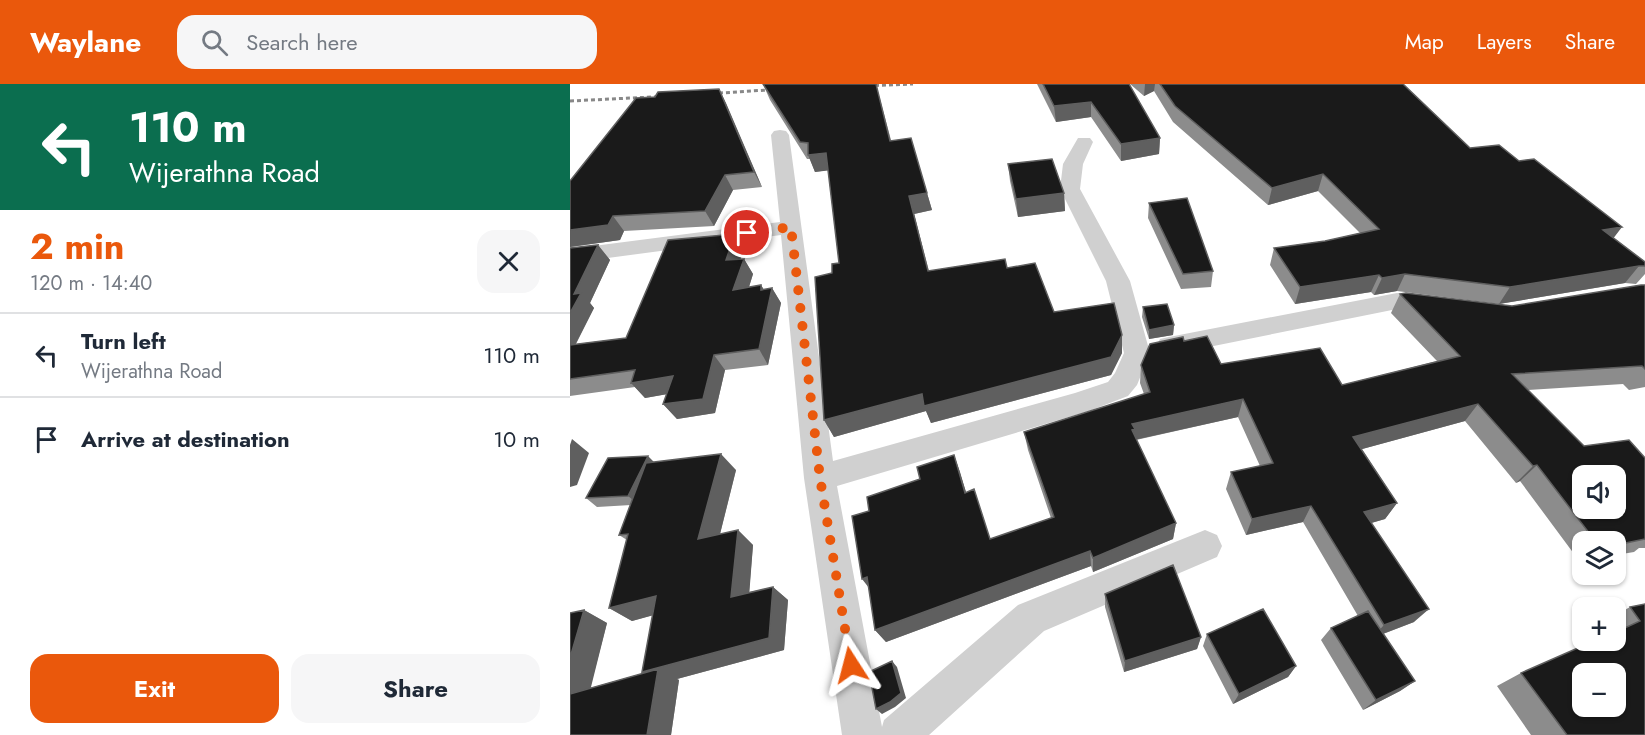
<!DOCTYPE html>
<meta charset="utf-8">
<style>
body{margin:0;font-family:Jost,sans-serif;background:#f6f6f7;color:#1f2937;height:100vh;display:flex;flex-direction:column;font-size:22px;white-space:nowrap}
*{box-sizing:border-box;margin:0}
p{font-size:20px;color:#747a83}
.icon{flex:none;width:33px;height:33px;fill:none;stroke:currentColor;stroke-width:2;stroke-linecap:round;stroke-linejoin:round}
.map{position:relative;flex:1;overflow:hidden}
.drawer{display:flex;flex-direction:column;background:#fff;width:570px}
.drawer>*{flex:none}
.guide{background:#0b6e4f;color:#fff;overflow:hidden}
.fabs{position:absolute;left:1002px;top:381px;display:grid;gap:12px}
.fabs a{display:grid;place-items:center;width:54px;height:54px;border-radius:12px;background:#fff;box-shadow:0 2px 4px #0004;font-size:30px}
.pin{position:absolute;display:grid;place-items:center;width:51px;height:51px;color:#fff;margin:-26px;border:3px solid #fff;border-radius:50%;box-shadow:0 2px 6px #0007}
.me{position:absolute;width:66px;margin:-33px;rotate:351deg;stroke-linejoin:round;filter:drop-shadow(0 0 4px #0008)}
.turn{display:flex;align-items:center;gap:21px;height:126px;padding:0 30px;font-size:27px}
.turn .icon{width:78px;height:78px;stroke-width:2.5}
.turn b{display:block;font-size:42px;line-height:51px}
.round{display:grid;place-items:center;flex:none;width:63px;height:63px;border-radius:18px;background:#f6f6f7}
.summary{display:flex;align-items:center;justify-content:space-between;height:102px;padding:0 30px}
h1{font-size:36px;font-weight:700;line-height:45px;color:#ea580c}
.primary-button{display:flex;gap:12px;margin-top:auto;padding:12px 30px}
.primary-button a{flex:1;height:69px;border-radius:18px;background:#ea580c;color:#fff;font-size:24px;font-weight:700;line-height:69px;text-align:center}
.primary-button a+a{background:#f6f6f7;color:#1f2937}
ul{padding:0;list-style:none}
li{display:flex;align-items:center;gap:18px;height:84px;padding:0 30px;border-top:2px solid #e0e1e3}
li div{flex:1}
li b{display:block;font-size:22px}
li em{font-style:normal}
header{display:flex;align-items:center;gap:36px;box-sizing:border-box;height:84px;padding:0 30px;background:#ea580c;color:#fff}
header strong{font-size:28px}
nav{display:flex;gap:33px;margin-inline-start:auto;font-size:21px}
.search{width:420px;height:54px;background:#f6f6f7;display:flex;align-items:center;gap:15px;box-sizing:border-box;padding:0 21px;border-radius:18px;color:#747a83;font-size:22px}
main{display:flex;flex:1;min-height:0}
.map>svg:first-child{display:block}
</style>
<header>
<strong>Waylane</strong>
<div class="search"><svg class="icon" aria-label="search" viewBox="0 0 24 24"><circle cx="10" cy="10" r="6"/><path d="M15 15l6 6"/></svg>Search here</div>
<nav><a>Map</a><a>Layers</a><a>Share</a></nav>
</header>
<main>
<section class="drawer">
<div class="guide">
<div class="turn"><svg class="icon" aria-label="left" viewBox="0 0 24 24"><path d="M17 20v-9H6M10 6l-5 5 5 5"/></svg><div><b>110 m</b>Wijerathna Road</div></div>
</div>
<div class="summary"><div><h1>2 min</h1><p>120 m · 14:40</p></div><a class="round"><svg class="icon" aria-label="close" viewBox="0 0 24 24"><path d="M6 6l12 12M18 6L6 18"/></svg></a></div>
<ul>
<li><svg class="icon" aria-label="left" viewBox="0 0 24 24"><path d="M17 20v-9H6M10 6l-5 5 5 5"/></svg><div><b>Turn left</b><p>Wijerathna Road</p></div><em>110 m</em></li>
<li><svg class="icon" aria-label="arrive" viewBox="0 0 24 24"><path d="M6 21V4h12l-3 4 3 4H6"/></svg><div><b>Arrive at destination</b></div><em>10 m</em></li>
</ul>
<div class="primary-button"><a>Exit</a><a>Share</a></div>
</section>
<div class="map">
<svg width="1075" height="651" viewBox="0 0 1075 651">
<rect width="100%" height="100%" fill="#fff"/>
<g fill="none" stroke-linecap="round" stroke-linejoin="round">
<path fill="#d0d0d0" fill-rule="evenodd" d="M210 46 216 47 219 51 263 377 505 309 538 298 545 289 554 269 536 197 490 105 493 80 508 54H520L523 58 513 80 510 105 560 197 580 269 567 301 558 312 519 327 267 402 312 643 314 636 448 521 635 446 647 451 652 462 647 473 474 547 359 651H272L234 394 211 151 0 179V165L210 138 201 51 204 47Z
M827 209 872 216 875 222 872 228 863 230 827 225 599 271 590 269 586 262 590 255 599 253Z"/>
<path stroke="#888" stroke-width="3" stroke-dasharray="4 3" stroke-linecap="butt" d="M291 2 343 0
M135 10 213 5
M0 17 102 12"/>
</g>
<path fill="#8c8c8c" d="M193 0 310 15 321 56 357 109 362 126 344 130 359 187 437 184 484 228 552 269 541 291 361 339 356 327 264 353 254 336 262 189 269 179 258 86 245 88 240 75H237L200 16Z
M467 0H559L590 54 589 70 551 77 521 33 486 38Z
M560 0H833L900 64 1044 154 1075 178V190L1066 200 1055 199 929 220 827 207 804 211 801 208 725 220 700 181 704 164 755 157 790 149 748 107 698 121 603 38 584 7 574 12Z
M149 5 192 103 163 106 144 142 54 147 50 156 0 163 85 13Z
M438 80 494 109 495 127 448 133 440 97Z
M579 119 643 187 641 203 611 205 578 134Z
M28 161 40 176 20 219 24 224 6 260 56 254 174 165 170 175H174L183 190 179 203 191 201 194 206 202 204 211 219 198 281 155 286 145 329 107 335 93 320 97 310 75 314 65 303 0 312V164Z
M1075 201V303L1059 306 1053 300 958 306 1014 362 1075 374V464H1069L1064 468 1046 471V458H1012V478H1010L950 397 946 399 895 337 792 365 827 419 815 435 801 439 844 538 813 550 845 597 830 607 793 626 751 556 761 544 788 532 733 438 676 451 656 405 661 388 690 382 668 333 566 356 606 439 603 455 523 488 521 482 316 558 305 546 299 427 350 395 384 371 396 408 420 455 481 434 458 366 454 348 574 310 570 299 571 281 614 257 651 280 772 301 867 277 821 229 830 210 942 222Z
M573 223 604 241 603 251 579 255 572 233Z
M84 378 166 386 150 450 168 446 183 461 179 508 203 503 218 516 214 566 107 595 109 596 101 651H0L14 526 37 539 20 604 74 589 72 588 83 531 62 537 39 524 57 456 49 451 61 421 27 423 16 414Z
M535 510 631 553 627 565 554 588 535 523Z
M1075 520V651H961L927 602 951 589 1046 556V531L1060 523Z
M637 550 726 582 718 593 663 620 633 562Z"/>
<path fill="#5f5f5f" d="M575 0H585L584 7 574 12Z
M149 5 156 19 192 103 184 88Z
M521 18V33L486 38 484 22Z
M590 54 589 70 551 77V60Z
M256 69 262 86 245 88 238 71Z
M753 90 748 107 698 121 702 104Z
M155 91 163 106 144 142 135 127Z
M357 109 362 126 344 130 363 205 339 112Z
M494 109 495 127 448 133 446 115Z
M43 132 54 147 50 156 0 163V146Z
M1052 143 1039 160 1033 146Z
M165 150 174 165 165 192 156 176Z
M28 161 40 176 20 219 24 224 0 271V229L4 210Z
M174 175 183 190 173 222 163 206Z
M1069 182 1055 199 929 220 940 203Z
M835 190 827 207 804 211 812 194Z
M809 191 801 208 725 220 730 203Z
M191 201 200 216 202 204 211 219 198 281 189 265Z
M604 241 603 251 579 255V246Z
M552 251V269L541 291 361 339 356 327 264 353 254 336Z
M144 271 155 286 145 329 107 335 93 320Z
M103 292 115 307 75 314 61 299Z
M673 315 668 333 564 356 561 363 562 340Z
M908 320 895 337 774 370 783 353Z
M2 355 19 369 7 401 0 403V361Z
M151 370 166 386 145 470 128 455Z
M384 371 390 388 401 425 395 409Z
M78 372 87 381 68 420 58 412Z
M967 381 950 397 946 399 963 382Z
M827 419 815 435 784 444 794 428Z
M741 422 733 438 676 451 682 435Z
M606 439 603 455 523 488V474Z
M168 446 183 461 178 526 161 513Z
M520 467 521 482 316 558 305 546Z
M297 493 303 509 292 495Z
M203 503 218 516 214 566 107 595 109 596 101 651H77L86 594 72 588Z
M86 512 106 525 62 537 39 524Z
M859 525 844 538 802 554 814 541Z
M14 526 37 539 16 623 0 617V574Z
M631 553 627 565 554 588 555 577Z
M322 577 327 583 336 614 325 623 312 630 306 625Z
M726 582 718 593 663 620 669 610Z
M845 597 830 607 793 626 806 616Z"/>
<path fill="#1a1a1a" stroke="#5f5f5f" stroke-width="1.5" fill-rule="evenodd" d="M193 0H306L320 57 341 54 357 109 339 112 358 187 435 175 437 184 465 179 484 228 544 219 552 251 541 273 354 322 352 310 254 336 245 193 262 189V180L269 179 256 69 238 71V59L230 58Z
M473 0H559L590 54 551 60 521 18 484 22Z
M590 0H833L900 64 929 61 949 77 964 75 1052 143 1033 146 1075 178V182H1069L940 203 835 190 812 194 809 191 730 203 704 164 755 157 809 145 753 90 702 104 605 22Z
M149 5 184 88 155 91 135 127 43 132 38 141 0 146V97L66 14 85 13 88 8Z
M482 75 494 109 446 115 438 80Z
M617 114 643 187 613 190 579 119Z
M165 150 156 176 174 175 163 206 191 201V206L202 204 189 265 144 271 133 315 93 320 103 292 61 299 65 286 0 295V261L56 254 98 156Z
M28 161 4 210 11 209 0 229V164Z
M1071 201H1075V285L1072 282 942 290 1014 362 1059 356 1075 374V455L1046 461V458H1026L967 381 963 382 908 320 783 353 827 419 794 428 859 525 814 541 741 422 682 435 661 388 703 379 673 315 562 340 565 345 562 346 606 439 523 474 520 467 305 546 297 493 292 495 282 432 299 427 297 413 350 395 347 383 384 371 395 409 404 405 420 455 484 433 454 348 580 308 571 281 580 260 613 253 614 257 637 252 651 280 750 264 772 301 890 272 830 210 836 209 942 222ZM1012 392H1046V424H1012Z
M597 220 604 241 579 246 573 223Z
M151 370 128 455 168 446 161 513 203 503 199 554 72 588 86 512 39 524 58 450 49 451 76 379Z
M78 372 58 412 16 414 38 374Z
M603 481 631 553 555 577 535 510Z
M1075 520V651H997L951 589 1026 556H1046V548L1070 537 1060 523ZM1012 590H1046V622H1012Z
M693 525 726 582 669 610 637 550Z
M14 526 0 574V529Z
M798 527 845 597 806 616 761 544Z
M322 577 331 609 320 618 306 625 299 588Z
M88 585 77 651H0V610Z"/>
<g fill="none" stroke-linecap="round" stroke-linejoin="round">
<path stroke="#ea580c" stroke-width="10" stroke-dasharray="0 18" d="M177 149 221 143 250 394 281 581"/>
</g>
</svg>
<div class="fabs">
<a><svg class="icon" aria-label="sound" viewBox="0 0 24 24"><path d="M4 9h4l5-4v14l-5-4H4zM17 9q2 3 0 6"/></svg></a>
<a><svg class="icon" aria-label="layers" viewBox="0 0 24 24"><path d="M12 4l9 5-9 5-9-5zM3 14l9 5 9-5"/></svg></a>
<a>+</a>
<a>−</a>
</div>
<div class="pin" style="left:177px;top:149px;background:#d93025"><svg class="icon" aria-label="arrive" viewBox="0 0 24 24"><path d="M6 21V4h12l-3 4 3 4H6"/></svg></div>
<svg class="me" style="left:281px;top:581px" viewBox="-20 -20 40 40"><path d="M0-17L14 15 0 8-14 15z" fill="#ea580c" stroke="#fff" stroke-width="4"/></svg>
</div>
</main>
